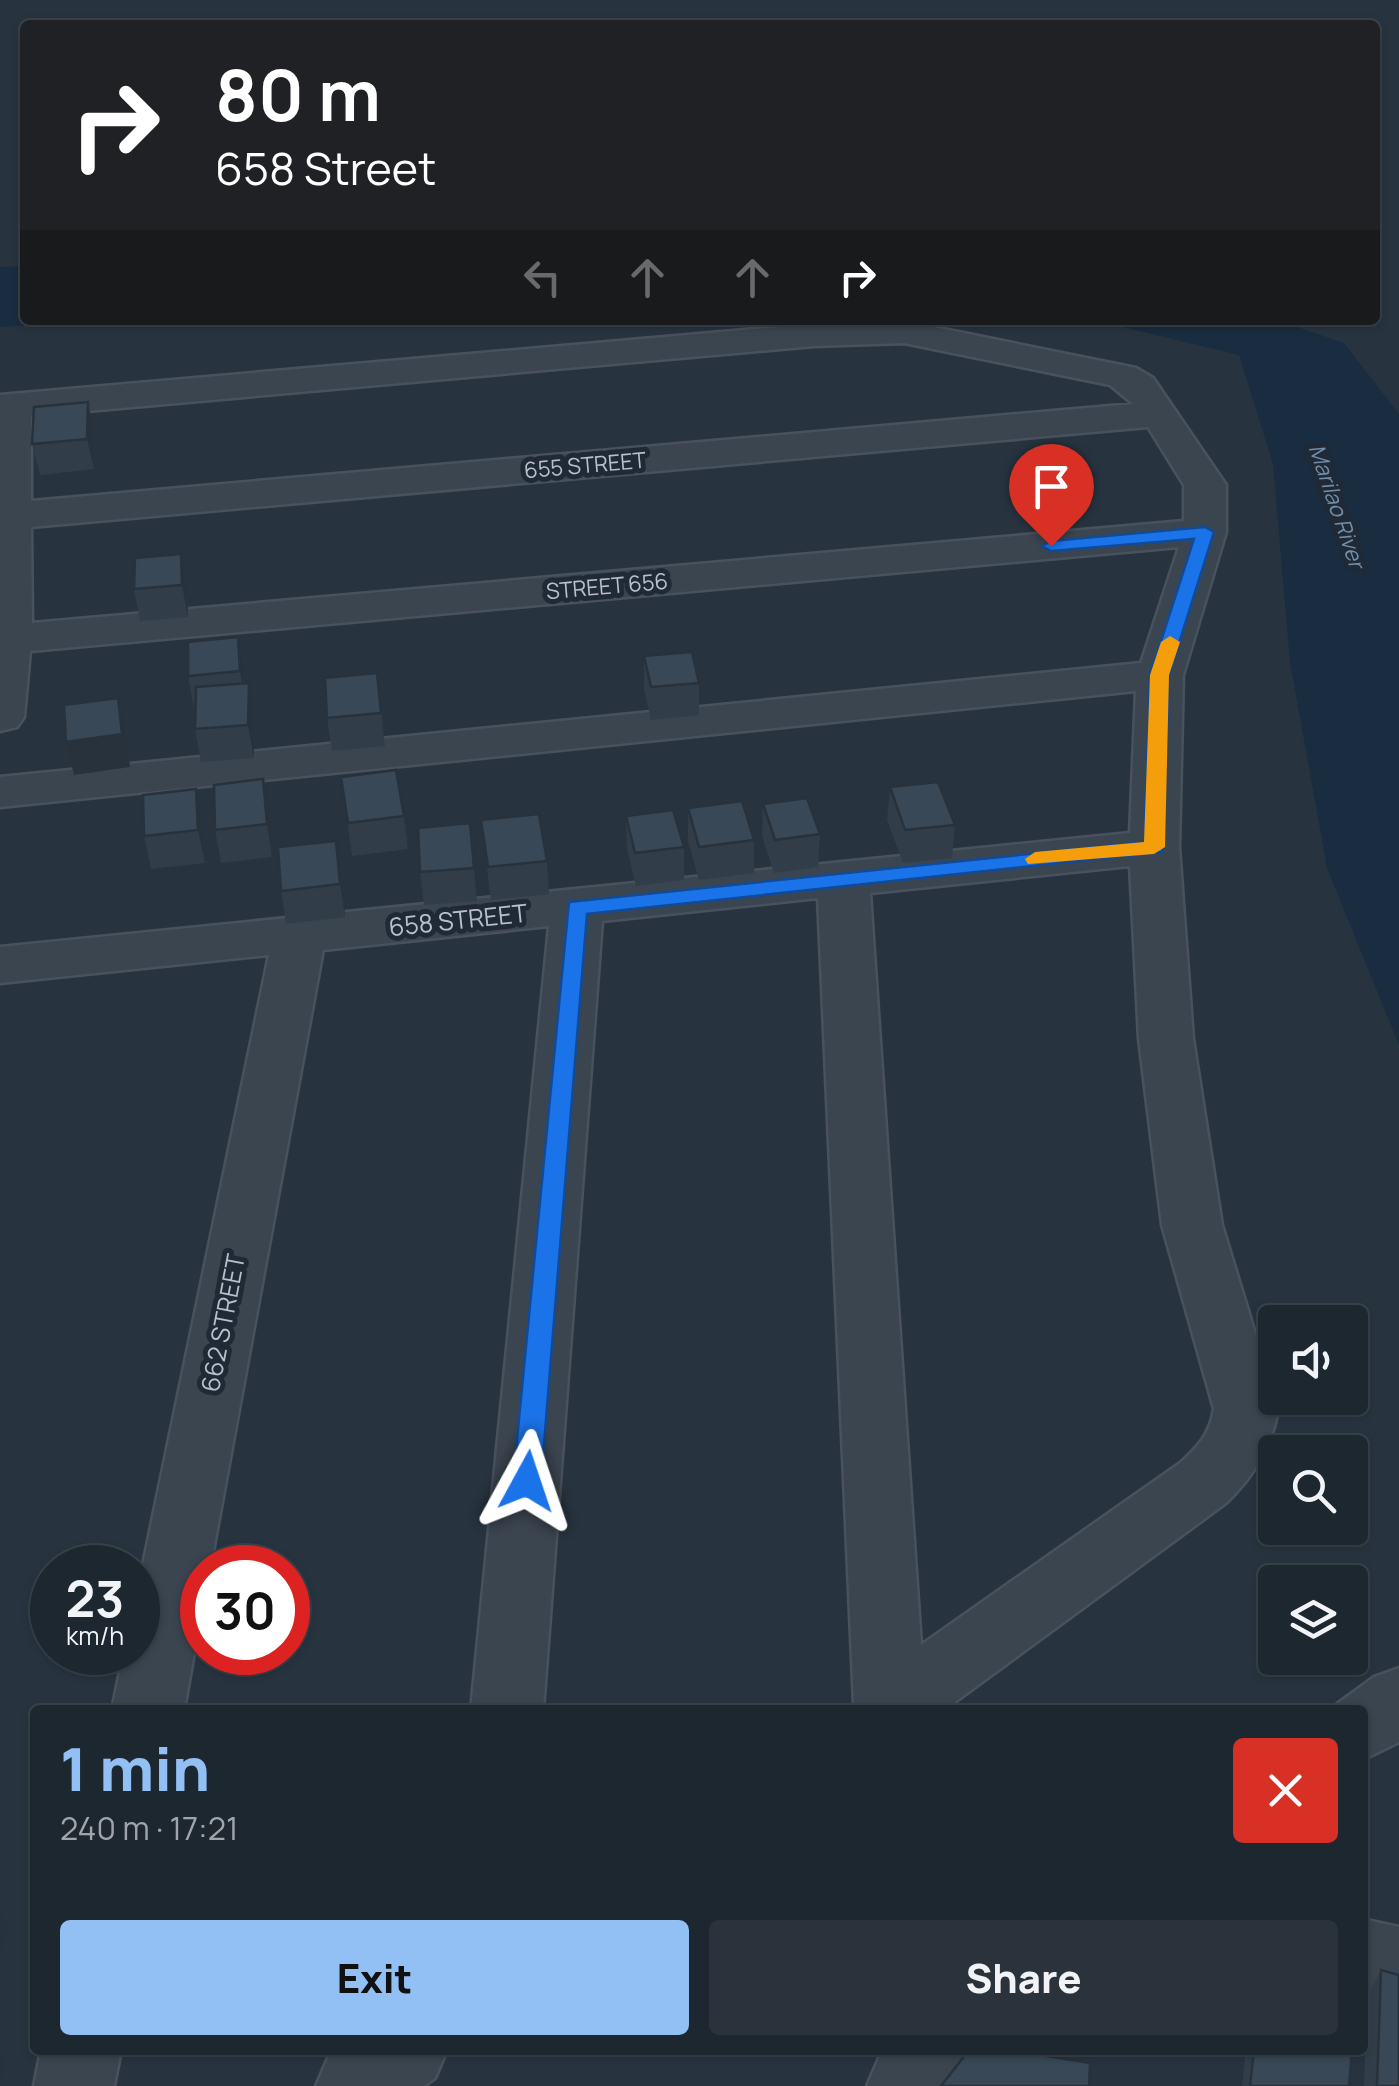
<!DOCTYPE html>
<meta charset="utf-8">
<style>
body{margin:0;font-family:Manrope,sans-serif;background:#2a333c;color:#f1f3f6;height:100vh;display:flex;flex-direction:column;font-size:38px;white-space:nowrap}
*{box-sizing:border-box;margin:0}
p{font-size:32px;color:#a0a5ab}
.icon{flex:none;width:55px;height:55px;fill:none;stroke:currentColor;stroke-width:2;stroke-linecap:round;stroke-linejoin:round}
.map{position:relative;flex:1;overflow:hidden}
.details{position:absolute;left:30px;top:1705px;width:1338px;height:350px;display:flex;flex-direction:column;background:#1d2730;border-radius:10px;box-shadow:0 2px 8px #0004,0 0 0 2px #3b444c}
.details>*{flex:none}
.hud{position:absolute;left:20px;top:20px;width:1360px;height:305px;border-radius:10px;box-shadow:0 2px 8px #0004,0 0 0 2px #3b444c;background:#202124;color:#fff;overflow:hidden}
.controls{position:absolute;left:1258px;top:1305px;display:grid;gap:20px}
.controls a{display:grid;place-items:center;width:110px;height:110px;border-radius:10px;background:#1d2730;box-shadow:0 2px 8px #0004,0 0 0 2px #3b444c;font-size:50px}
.speed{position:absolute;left:30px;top:1545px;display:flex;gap:20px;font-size:50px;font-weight:700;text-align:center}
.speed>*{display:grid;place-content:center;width:130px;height:130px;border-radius:50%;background:#1d2730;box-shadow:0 2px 8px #0004,0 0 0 2px #3b444c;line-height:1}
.speed small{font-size:25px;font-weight:400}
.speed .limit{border:15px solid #d22;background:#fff;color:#111}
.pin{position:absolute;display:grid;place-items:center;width:85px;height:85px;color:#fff;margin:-102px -42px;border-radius:50% 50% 50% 0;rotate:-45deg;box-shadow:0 0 10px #0007}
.pin .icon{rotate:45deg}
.me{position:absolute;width:110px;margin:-55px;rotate:5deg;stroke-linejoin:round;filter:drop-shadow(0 0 8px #0008)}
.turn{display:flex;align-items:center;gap:35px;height:210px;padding:0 30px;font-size:45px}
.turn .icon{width:130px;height:130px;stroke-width:2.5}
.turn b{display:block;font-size:70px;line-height:85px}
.lanes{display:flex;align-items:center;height:95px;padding:0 30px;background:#0003;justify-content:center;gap:50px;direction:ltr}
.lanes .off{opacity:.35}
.round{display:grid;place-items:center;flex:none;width:105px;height:105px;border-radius:10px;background:#2a333c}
.headline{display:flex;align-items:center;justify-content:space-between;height:170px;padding:0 30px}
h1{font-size:60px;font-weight:800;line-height:75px;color:#92c0f5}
.button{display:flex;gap:20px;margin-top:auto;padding:20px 30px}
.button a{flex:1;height:115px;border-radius:10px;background:#92c0f5;color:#111;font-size:40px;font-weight:800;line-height:115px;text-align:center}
.button a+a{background:#2a333c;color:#f1f3f6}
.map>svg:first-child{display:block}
</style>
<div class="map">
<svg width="1399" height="2086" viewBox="0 0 1399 2086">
<rect width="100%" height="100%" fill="#273440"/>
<path fill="#1a2c3f" d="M25 266V320H128L0 327V267Z
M1093 320H1276L1344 343 1399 414V1045L1327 868 1290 662 1273 464 1239 355Z"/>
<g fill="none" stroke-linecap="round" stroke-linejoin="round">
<defs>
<path id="minor" d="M904 321 1136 368 1153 378 1226 485V532L1183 675 1179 847 1193 1039 1222 1225 1278 1409C1272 1446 1253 1477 1226 1503L944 1710H851L854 1704 818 898 602 921 543 1710H471L549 926 323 950 210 1568H202V1607L184 1710H112L124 1652H138V1589L269 955 0 983V947L1130 833 1136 691 0 807V777L1141 663 1179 547 30 651 24 717 17 727 0 731V395L814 324ZM904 343 1110 385 1133 404 31 501V416L814 346ZM1148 427 1184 485V521L32 623 31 527ZM1130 866 1139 1039 1162 1225 1214 1409C1210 1434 1198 1447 1180 1463L921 1645 870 893Z
M1399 1668V1742L1362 1760V1710H1334L1337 1704 1374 1677Z
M1362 1919 1399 1927V2003L1362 1995Z
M41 2050H121L114 2086H34Z
M339 2050H447L435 2078 424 2086H316L328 2058Z
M888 2050H991L979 2078 970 2086H867L879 2058Z"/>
</defs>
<use href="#minor" stroke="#48515d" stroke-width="5"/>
<use href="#minor" fill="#3b4550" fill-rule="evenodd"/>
</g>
<path fill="#313e4a" d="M94 433V469L40 475 32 444Z
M181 554 187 586 188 617 140 621 134 589Z
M238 637 244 683 254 715V758L201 762 195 729 196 709H194L188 676Z
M644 656 699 683V715L651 720 644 688Z
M377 673 385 746 332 751 327 718Z
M341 777 404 816 408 849 352 856Z
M890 787 955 825 952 858 903 863 887 820Z
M196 789 202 822 205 863 151 869 144 836Z
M763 804 820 834 818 867 774 873 762 836Z
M688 808 754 840V873L699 880 688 841Z
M269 812 272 857 221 863 215 830Z
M626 816 684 847V880L636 886 627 849Z
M481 820 547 861 549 894 491 900Z
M470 823 477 901 424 905 420 872Z
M341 874 345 917 286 924 281 891Z
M1381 1970 1399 2086H1364L1367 1997Z
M1246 2050H1352L1349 2086H1242Z"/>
<path fill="#28323c" d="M88 402 94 433V469L87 439Z
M181 554 187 586 188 617 182 585Z
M238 637 243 669 245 704 240 671Z
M249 683 254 715V758L248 725Z
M118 698 125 730 130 767 74 775 66 742Z
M263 779 269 812 272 857 267 824Z
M196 789 202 822 205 863 198 830Z
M336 841 341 874 345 917 340 884Z
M0 1913 7 1926 0 1957Z
M0 2053 5 2062 0 2081Z"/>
<path fill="#394856" stroke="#28323c" stroke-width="2.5" d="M88 402 87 439 32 444 34 407Z
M181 554 182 585 134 589 135 558Z
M238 637 240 671 188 676V642Z
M692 652 699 683 651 687 644 656Z
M377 673 381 713 327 718 325 678Z
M249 683 248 725 195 729 196 687Z
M118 698 122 734 66 742 64 705Z
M396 770 404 816 348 823 341 777Z
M263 779 267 824 215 830 214 785Z
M938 782 955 825 905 830 890 787Z
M196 789 198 830 144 836 143 795Z
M807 798 820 834 775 840 763 804Z
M742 801 754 840 699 847 688 808Z
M673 810 684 847 635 853 626 816Z
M539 814 547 861 488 867 481 820Z
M470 823 474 868 420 872 418 828Z
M336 841 340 884 281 891 278 847Z
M1381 1970 1399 1975V2086H1377Z
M969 2050H1008L1090 2063 1089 2086H941Z
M1254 2050H1352L1349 2086H1250Z"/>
<path fill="#1a73e8" stroke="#114b97" stroke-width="2.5" d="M1205 527 1214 532 1169 675 1162 852 587 914 541 1481 537 1489 527 1492 517 1489 513 1481 569 902 1144 842 1150 675 1194 539 1051 551 1042 546 1051 541Z"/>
<path fill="#f59e0b" d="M1170 636 1180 642 1169 675 1165 847 1154 854 1028 864 1025 859 1035 852 1144 842 1150 675 1161 642Z"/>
<g text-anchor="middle" stroke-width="10" stroke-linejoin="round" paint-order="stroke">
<g font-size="22" fill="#b8c0cb" stroke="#202a36">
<text transform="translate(585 465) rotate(-5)" y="8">655 STREET</text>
<text transform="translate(607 586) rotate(-5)" y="8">STREET 656</text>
</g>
<g font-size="22" font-style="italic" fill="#728da8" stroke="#202a36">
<text transform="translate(1337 506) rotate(71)" y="8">Marilao River</text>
</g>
<g font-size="25" fill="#b8c0cb" stroke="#202a36">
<text transform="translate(458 920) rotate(-6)" y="9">658 STREET</text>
<text transform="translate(223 1323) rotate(-79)" y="9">662 STREET</text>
</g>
</g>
</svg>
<div class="controls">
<a><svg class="icon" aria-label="sound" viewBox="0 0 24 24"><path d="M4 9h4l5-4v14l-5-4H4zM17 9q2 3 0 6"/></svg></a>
<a><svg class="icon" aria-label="search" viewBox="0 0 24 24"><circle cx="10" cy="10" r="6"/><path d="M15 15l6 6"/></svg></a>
<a><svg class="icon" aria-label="layers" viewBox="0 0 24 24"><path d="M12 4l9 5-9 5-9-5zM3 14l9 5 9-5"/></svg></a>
</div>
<div class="speed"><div>23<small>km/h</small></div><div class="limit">30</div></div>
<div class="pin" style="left:1051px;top:546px;background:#d93025"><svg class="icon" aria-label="arrive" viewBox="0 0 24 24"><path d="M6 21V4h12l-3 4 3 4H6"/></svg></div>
<svg class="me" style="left:527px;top:1481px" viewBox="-20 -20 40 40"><path d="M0-17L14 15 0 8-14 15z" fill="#1a73e8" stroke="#fff" stroke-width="4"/></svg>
<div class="hud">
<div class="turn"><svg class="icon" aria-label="right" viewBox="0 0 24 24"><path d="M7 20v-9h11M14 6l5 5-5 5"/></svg><div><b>80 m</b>658 Street</div></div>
<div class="lanes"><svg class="icon off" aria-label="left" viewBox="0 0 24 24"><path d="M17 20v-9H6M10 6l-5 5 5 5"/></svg><svg class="icon off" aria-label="ahead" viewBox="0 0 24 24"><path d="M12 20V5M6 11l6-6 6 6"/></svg><svg class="icon off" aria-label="ahead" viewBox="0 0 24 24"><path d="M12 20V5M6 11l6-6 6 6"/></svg><svg class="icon" aria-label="right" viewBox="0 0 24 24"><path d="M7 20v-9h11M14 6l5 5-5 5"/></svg></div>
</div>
<section class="details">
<div class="headline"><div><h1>1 min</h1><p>240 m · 17:21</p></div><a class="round" style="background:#d93025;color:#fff"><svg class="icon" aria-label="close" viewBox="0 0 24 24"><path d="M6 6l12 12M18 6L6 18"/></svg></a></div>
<div class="button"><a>Exit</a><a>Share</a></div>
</section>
</div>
